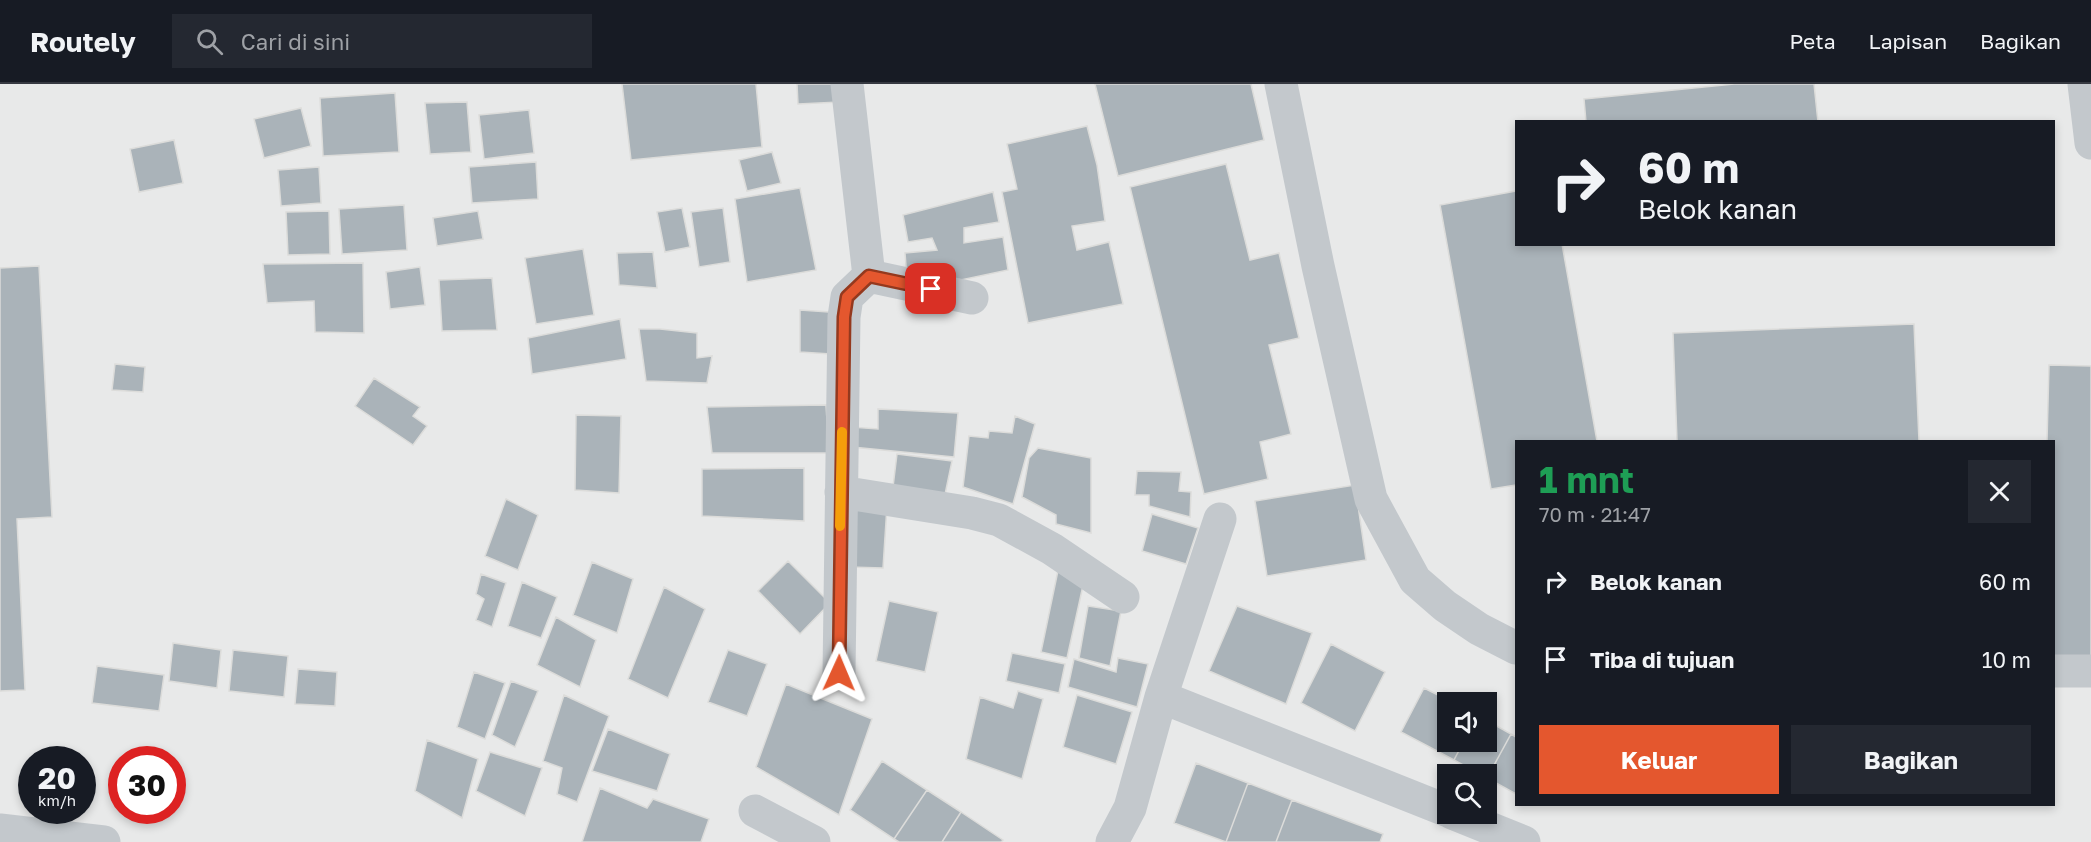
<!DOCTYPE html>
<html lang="id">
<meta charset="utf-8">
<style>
body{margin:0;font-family:"Golos Text",sans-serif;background:#242831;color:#f1f3f6;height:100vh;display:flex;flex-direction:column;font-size:22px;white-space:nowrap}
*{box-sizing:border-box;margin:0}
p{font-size:20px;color:#9ea1a6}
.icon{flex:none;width:33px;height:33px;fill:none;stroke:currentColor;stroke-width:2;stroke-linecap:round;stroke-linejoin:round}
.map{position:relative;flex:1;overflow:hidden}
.panel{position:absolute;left:1515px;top:356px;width:540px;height:366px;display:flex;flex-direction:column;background:#171b24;border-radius:0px;box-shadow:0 3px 9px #0003}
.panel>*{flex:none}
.hud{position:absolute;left:1515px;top:36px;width:540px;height:126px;border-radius:0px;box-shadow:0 3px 9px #0003;background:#171b24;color:#f1f3f6;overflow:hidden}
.controls{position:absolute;left:1437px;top:608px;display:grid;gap:12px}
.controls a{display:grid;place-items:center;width:60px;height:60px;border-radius:0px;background:#171b24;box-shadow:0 3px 9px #0003;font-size:30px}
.speed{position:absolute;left:18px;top:662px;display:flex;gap:12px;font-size:30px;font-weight:700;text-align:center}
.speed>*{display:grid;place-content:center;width:78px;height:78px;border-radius:50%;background:#171b24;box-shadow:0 3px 9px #0003;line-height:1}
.speed small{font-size:15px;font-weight:400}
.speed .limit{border:9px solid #d22;background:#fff;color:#111}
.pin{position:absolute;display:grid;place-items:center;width:51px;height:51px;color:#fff;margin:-26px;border-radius:12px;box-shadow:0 3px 9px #0006}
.me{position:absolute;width:66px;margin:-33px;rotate:1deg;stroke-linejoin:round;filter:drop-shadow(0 0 4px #0008)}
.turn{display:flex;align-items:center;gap:21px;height:126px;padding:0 24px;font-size:27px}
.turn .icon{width:78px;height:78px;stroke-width:2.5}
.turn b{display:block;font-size:42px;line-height:51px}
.round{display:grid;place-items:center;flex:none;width:63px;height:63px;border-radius:0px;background:#242831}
.head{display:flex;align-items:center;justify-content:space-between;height:102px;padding:0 24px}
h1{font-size:36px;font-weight:700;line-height:45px;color:#1e9e55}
.cta{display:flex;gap:12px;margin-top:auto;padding:12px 24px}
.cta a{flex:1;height:69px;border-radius:0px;background:#e4572e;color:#fff;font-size:24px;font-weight:700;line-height:69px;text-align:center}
.cta a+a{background:#242831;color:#f1f3f6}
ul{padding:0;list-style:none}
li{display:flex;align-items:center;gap:18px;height:78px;padding:0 24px}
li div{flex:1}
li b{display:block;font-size:22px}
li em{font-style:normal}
header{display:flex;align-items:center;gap:36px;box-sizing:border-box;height:84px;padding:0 30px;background:#171b24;border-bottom:2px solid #363941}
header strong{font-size:28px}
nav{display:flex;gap:33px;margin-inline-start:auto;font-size:21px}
.search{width:420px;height:54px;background:#242831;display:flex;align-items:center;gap:15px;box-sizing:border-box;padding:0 21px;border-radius:0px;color:#9ea1a6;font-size:22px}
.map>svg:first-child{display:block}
</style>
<header>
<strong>Routely</strong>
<div class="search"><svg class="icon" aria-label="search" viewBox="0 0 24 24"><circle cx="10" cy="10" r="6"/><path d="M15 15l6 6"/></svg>Cari di sini</div>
<nav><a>Peta</a><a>Lapisan</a><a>Bagikan</a></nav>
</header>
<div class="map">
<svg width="2091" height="758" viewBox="0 0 2091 758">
<rect width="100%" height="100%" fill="#fafaf8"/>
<path fill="#e8e9e9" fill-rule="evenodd" d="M0 0H2091V758H0ZM1516 38H2054V160H1516ZM1516 357H2054V720H1516ZM1448 618H1486V657H1448ZM32 675H82V726H32ZM122 675H172V726H122ZM1448 690H1486V729H1448Z"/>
<path fill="#aab3b9" stroke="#dcdcda" stroke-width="1.5" d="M622 0H756L762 63 631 76Z
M797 0H839L840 18 798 20Z
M1095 0H1251L1264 56 1118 92Z
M1734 0H1814L1818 38H1586L1584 15Z
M395 9 399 68 323 72 320 14Z
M467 18 471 68 430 70 425 19Z
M301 24 311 62 264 74 254 35Z
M529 26 534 69 484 75 479 31Z
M1087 42 1097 81 1105 137 1072 142 1077 166 1109 158 1123 220 1028 239 1002 108 1017 105 1007 60Z
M174 56 183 99 139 108 130 65Z
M772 68 781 99 747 107 739 76Z
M536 78 538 115 472 119 469 83Z
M1226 80 1250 176 1279 169 1299 254 1269 261 1291 350 1260 358 1268 395 1204 410 1130 103Z
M319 83 321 119 281 122 278 86Z
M800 104 816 186 747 198 735 115Z
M1516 107V160H1562L1597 357H1516V401L1491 405 1440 121Z
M993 108 999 138 964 144V159L1003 153 1008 186 928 203 907 195 905 169 937 166 932 154 908 158 903 131Z
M404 121 407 166 342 170 339 125Z
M682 124 690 163 665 168 657 128Z
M723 124 730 178 699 183 691 128Z
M329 127 330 170 288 171 286 128Z
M478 127 483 155 437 162 433 134Z
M583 165 594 231 536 240 525 174Z
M653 168 657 204 619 201 617 169Z
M363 179 364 249 315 248 314 217 267 219 263 180Z
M39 182 52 433 17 435 25 606 0 607V184Z
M420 183 425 221 390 225 386 188Z
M492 194 497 246 442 247 439 196Z
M800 226 829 228 831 270 800 268Z
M620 235 626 275 532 290 528 254Z
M1914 240 1919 357H1677L1673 249Z
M639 245H660L697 249V274L712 272 707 299 646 297Z
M115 280 145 283 143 308 112 306Z
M2049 281 2091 282V581L2054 580V357H2047Z
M374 294 420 323 413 332 427 342 413 361 355 322Z
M826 321 829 369H712L707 323Z
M878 325 958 329 954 373 852 363 851 343 878 345Z
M576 331 621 332 619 409 575 406Z
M1015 332 1035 340 1013 420 963 403 969 352 988 354 989 347 1012 349Z
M1038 364 1091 374V449L1056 440V431L1022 413 1029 374Z
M897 370 952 377 943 420 892 411Z
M804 384V437L702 432V385Z
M1137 387 1181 388 1179 407 1191 408 1190 433 1149 422V411H1135Z
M1355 401 1366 476 1267 492 1255 417Z
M506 415 538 431 518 486 485 472Z
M851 421 887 422 883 484 849 483Z
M1152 430 1198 444 1186 480 1142 467Z
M788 477 830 519 800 550 758 507Z
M1060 477 1084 497 1067 574 1041 568Z
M592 478 633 495 617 549 573 531Z
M481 490 506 499 492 543 476 536 484 515 476 510Z
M522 498 557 513 541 554 508 542Z
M664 503 705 525 668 614 628 595Z
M889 517 938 528 925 588 876 577Z
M1088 522 1121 527 1110 582 1079 574Z
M1237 522 1312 549 1286 620 1209 587Z
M556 533 596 556 580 603 537 581Z
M173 559 221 566 217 604 169 597Z
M1331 560 1385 588 1355 647 1301 619Z
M233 566 288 572 284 613 229 607Z
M728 566 767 580 747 632 708 618Z
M1012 569 1065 580 1059 609 1006 597Z
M1118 574 1148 580 1137 623 1068 603 1074 575 1116 588Z
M97 582 164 591 159 627 92 619Z
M298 585 337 588 335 622 295 620Z
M474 588 505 599 485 655 457 643Z
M511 597 538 607 515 663 492 651Z
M786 600 872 635 839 731 756 683Z
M1424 604 1452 618H1448V657H1464L1454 676 1401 648Z
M1018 607 1043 615 1022 695 966 675 980 613 1013 624Z
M564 611 609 632 577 718 557 710 562 684 543 677Z
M1077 611 1132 628 1116 680 1063 663Z
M1486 636 1511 650 1487 694 1486 690H1480L1454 676 1464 657H1486Z
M608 645 670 670 657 707 592 687Z
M1511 650 1516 653V710L1487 694Z
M427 656 478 675 462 734 415 707Z
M490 668 542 684 525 732 476 707Z
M882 677 927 706 894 755 850 726Z
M1196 679 1248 699 1226 758 1174 739Z
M1248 699 1292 716 1276 758H1226Z
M600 704 647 724 653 715 709 735 701 758H582Z
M927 706 961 728 942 758H899L894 755Z
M1292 716 1383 750 1380 758H1276Z
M961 728 1003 756 1001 758H942Z"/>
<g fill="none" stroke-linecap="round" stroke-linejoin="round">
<path stroke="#c3c8cc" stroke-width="33" d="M1281 0 1318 182 1371 415 1415 496 1445 522 1479 545 1516 564
M2084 0 2091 59
M869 192 972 214
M841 408 972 429 999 436 1052 465 1123 513
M2054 587H2091
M839 589 844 233 847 213 869 192 847 0
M1161 613 1448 727
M755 727 814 758
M1452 729 1524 758
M0 746 104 758
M1112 758 1130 724 1161 613 1220 435"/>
</g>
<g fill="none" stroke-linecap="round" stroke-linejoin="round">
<defs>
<path id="route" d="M839 589 844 233 847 213 869 192 931 205"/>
</defs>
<use href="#route" stroke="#94391e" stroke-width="15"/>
<use href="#route" stroke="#e4572e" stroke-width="10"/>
<path stroke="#f59e0b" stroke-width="10" d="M840 442 842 348"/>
</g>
</svg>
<div class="controls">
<a><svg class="icon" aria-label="sound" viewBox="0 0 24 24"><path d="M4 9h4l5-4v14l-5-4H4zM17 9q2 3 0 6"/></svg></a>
<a><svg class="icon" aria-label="search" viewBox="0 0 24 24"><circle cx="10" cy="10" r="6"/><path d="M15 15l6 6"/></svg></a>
</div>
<div class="speed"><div>20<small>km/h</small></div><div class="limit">30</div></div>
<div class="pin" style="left:931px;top:205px;background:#d93025"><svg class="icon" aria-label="arrive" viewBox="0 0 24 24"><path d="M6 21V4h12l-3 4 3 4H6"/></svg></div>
<svg class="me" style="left:839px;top:589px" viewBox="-20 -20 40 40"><path d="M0-17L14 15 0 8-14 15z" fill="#e4572e" stroke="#fff" stroke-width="4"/></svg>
<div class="hud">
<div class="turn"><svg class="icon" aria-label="right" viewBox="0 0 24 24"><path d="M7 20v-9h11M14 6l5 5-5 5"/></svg><div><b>60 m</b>Belok kanan</div></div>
</div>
<section class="panel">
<div class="head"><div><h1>1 mnt</h1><p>70 m · 21:47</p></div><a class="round"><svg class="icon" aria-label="close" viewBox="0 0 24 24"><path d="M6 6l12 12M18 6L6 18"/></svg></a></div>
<ul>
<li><svg class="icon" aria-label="right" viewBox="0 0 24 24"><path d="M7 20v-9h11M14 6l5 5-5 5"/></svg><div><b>Belok kanan</b></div><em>60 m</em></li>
<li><svg class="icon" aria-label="arrive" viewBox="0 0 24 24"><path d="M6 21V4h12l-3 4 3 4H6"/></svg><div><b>Tiba di tujuan</b></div><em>10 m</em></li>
</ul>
<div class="cta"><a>Keluar</a><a>Bagikan</a></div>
</section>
</div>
